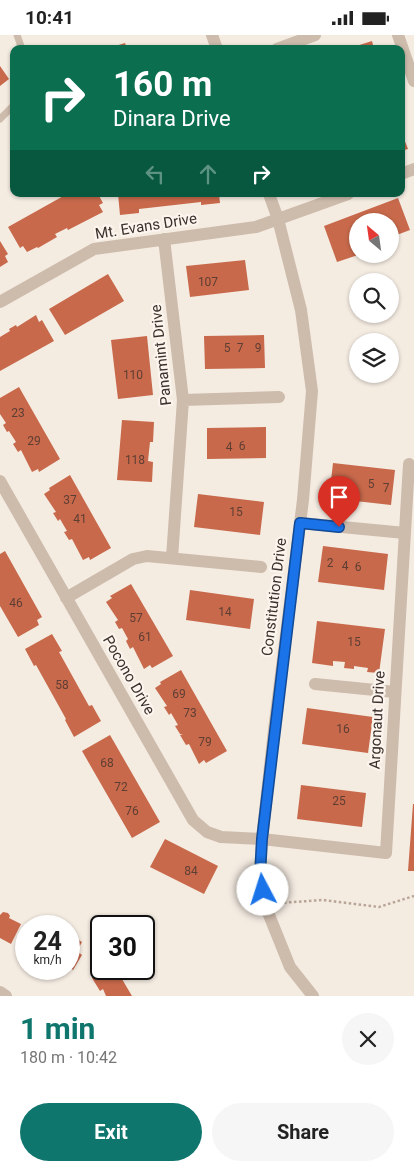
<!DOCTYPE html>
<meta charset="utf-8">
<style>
body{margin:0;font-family:Roboto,sans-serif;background:#f6f6f6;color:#222;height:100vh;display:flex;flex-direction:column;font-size:19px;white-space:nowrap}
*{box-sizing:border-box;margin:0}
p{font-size:16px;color:#767676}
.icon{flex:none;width:28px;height:28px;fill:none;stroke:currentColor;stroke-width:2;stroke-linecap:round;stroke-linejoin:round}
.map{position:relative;height:961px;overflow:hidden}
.side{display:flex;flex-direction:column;background:#fff;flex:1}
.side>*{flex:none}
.banner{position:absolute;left:10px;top:10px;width:395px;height:152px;border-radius:10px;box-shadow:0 1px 4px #0004;background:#0b6e4f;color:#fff;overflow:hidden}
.needle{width:32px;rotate:331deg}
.tools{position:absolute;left:349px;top:178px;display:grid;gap:10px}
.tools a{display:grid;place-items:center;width:50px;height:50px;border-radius:50%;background:#fff;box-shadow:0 1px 4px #0004;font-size:25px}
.speed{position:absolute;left:15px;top:880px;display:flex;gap:10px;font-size:25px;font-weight:700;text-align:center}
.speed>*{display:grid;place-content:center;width:65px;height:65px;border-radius:50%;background:#fff;box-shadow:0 1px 4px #0004;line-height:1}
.speed small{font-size:12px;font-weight:400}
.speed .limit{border:2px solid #111;border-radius:8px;background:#fff;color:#111}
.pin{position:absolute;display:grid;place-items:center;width:42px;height:42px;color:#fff;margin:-51px -21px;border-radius:50% 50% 50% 0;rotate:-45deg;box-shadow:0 0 5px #0007}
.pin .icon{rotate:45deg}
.me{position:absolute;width:55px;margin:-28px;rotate:355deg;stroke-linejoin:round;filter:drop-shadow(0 0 4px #0008)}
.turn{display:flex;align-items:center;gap:18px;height:105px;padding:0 20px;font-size:22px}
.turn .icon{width:65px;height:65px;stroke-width:2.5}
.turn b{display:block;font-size:35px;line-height:42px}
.lanes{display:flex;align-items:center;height:48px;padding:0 20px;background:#0003;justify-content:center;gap:25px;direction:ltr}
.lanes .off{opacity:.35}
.round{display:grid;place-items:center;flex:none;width:52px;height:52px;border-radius:26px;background:#f6f6f6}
.overview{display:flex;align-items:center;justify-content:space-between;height:85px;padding:0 20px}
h1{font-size:30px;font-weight:700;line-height:38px;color:#0f766e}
.primary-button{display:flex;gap:10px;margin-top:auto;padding:10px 20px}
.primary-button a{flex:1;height:58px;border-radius:30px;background:#0f766e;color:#fff;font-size:20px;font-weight:700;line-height:58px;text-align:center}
.primary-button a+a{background:#f6f6f6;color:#222}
.status{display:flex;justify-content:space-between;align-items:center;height:35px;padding:0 25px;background:#fff;direction:ltr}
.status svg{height:14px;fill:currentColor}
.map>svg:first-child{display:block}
</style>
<div class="status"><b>10:41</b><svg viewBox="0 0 49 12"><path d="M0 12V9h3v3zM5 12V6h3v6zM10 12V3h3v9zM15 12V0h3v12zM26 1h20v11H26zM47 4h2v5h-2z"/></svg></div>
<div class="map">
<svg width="414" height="961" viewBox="0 0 414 961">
<rect width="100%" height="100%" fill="#f4ebe1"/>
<path fill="#c8694b" d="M372 6 374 14H350V13Z
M125 8 127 14H109V13Z
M0 31 9 44 0 51Z
M401 96 408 114 401 116Z
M67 159H98L103 168 99 170 103 177 68 195 67 193 55 199 57 202 38 213 37 212 27 217 23 211 20 213 8 192Z
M118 159H219L220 168 201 170V167L139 174V178L120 180Z
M398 163 410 195 394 201 396 205 390 207V186H358V220L337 227 324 191Z
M0 206 8 219 5 221 8 227 0 232Z
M245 225 249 255 190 262 186 231Z
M108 239 124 266 65 300 49 274Z
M36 280 39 287 42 285 54 306 0 336V302L10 296 9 294 16 290 17 292Z
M264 300 265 333 205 334 204 301Z
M147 301 153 360 118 364 111 305Z
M19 352 60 424 39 437 38 434 32 437 21 415 18 417 13 409 16 407 9 396 7 397 3 390 6 388 0 379V363Z
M122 385 154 387 153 407H150L148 426 153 427 152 447 117 445Z
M266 392V423L207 424V393Z
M333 428 395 435 391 470 329 463Z
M70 440 111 513 90 525 89 522 83 525 72 504 69 505 64 497 67 496 60 484 58 486 53 478 56 477 44 459 50 455 49 453Z
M198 459 264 467 260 500 194 492Z
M323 511 388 519 384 555 318 547Z
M5 516 42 582 37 585 39 590 18 602 0 571V519Z
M131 549 173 621 152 633 150 630 144 634 133 612 130 614 126 606 128 604 122 593 119 594 115 587 118 585 106 567 112 563 110 561Z
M190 555 254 564 250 594 186 585Z
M317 586 385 594 379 638 367 637 368 633 354 631V634L344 633 345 627 333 626V631L312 628Z
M52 599 62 616 59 617 89 671 92 670 101 686 74 702 65 685 66 684 36 630 34 631 25 614Z
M181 635 227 716 206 728 204 725 199 729 189 709 186 710 180 700 183 699H180L175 691 178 690 171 678 169 680 164 672 167 671 155 653 161 649 160 647Z
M307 673 373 682 368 718 302 709Z
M110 700 160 787 132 803 82 716Z
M301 750 366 758 362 792 297 784Z
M413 769H414V836H408Z
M165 804 218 831 204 859 150 832Z
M3 877 8 878 10 881 9 883 21 889 11 909 0 903V880Z
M69 899 82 907 77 916 82 920 73 935 69 932Z
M108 934 113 942 119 939 132 961H106L103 954 100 956 92 943Z"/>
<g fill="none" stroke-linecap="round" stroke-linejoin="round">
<path stroke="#b9a596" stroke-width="2.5" stroke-dasharray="2.5 2.5" stroke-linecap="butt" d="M279 868 323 865 379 872 414 861"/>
<path stroke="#cdbbac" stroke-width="7" d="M17 0 22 14
M0 84 14 70"/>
<path stroke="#cdbbac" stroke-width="12" d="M212 0 217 14
M398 0 414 46
M277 14 315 0
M401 139 414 134
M269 159 278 184 301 275 312 356 303 465 274 695 262 804 260 840 265 870 290 932 313 961
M164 204 183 365 172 523
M0 267 94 214 256 192 348 159
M183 365 279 362
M0 446 193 785 207 797 221 802 262 804 386 818 409 429
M300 488 405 498
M66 563 133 524 147 521 261 532
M315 649 395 657
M0 957 6 961"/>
</g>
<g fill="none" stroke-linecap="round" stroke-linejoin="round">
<defs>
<path id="route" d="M263 855 260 840 262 804 300 488 339 492"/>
</defs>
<use href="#route" stroke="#114b97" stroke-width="12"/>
<use href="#route" stroke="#1a73e8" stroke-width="9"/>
</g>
<g text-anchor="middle" stroke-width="4.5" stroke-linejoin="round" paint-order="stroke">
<g font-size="12" fill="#5e3e33">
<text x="208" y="251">107</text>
<text x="227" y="317">5</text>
<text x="240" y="317">7</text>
<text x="258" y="317">9</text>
<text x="133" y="344">110</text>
<text x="18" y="382">23</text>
<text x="34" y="410">29</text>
<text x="242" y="415">6</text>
<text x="229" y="416">4</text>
<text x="135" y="429">118</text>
<text x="371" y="453">5</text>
<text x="386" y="457">7</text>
<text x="70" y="469">37</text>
<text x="236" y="481">15</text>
<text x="80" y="488">41</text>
<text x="330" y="532">2</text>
<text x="345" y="535">4</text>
<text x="358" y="536">6</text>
<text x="16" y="572">46</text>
<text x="225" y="581">14</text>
<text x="136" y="587">57</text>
<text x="145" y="606">61</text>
<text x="354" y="611">15</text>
<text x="62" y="654">58</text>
<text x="179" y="663">69</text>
<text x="190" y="682">73</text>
<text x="343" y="698">16</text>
<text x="205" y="711">79</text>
<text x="107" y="732">68</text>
<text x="121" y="756">72</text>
<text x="339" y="770">25</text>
<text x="132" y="780">76</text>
<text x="191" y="840">84</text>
</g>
<g font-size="15" fill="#3b302b" stroke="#fbf5ee">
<text transform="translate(146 191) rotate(-9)" y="5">Mt. Evans Drive</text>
<text transform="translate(161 320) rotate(-96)" y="5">Panamint Drive</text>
<text transform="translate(274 562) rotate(-83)" y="5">Constitution Drive</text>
<text transform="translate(129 640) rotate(60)" y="5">Pocono Drive</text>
<text transform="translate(377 685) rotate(-87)" y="5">Argonaut Drive</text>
</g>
</g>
</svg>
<div class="tools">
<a><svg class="needle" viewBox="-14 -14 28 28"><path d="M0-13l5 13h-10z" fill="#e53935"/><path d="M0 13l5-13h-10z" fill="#767676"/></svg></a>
<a><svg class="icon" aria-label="search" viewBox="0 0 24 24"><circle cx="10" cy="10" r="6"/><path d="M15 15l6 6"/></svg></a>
<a><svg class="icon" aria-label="layers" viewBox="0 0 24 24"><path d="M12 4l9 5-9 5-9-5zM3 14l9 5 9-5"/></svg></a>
</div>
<div class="speed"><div>24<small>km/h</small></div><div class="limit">30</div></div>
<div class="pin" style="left:339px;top:492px;background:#d93025"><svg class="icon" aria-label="arrive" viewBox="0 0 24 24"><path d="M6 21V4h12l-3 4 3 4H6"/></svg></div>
<svg class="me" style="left:263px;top:855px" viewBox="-20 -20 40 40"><circle r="19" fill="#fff"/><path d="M0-13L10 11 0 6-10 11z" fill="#1a73e8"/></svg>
<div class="banner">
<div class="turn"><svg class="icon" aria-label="right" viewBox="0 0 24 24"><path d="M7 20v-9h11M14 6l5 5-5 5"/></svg><div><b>160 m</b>Dinara Drive</div></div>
<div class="lanes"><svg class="icon off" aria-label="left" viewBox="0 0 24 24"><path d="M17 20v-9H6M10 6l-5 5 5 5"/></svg><svg class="icon off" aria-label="ahead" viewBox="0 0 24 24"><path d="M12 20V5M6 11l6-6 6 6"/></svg><svg class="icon" aria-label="right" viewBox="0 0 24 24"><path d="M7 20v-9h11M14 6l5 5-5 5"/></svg></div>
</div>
</div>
<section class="side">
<div class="overview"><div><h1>1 min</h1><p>180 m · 10:42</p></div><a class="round"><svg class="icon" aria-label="close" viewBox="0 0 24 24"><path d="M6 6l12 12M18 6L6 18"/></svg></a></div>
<div class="primary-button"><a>Exit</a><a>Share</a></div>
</section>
